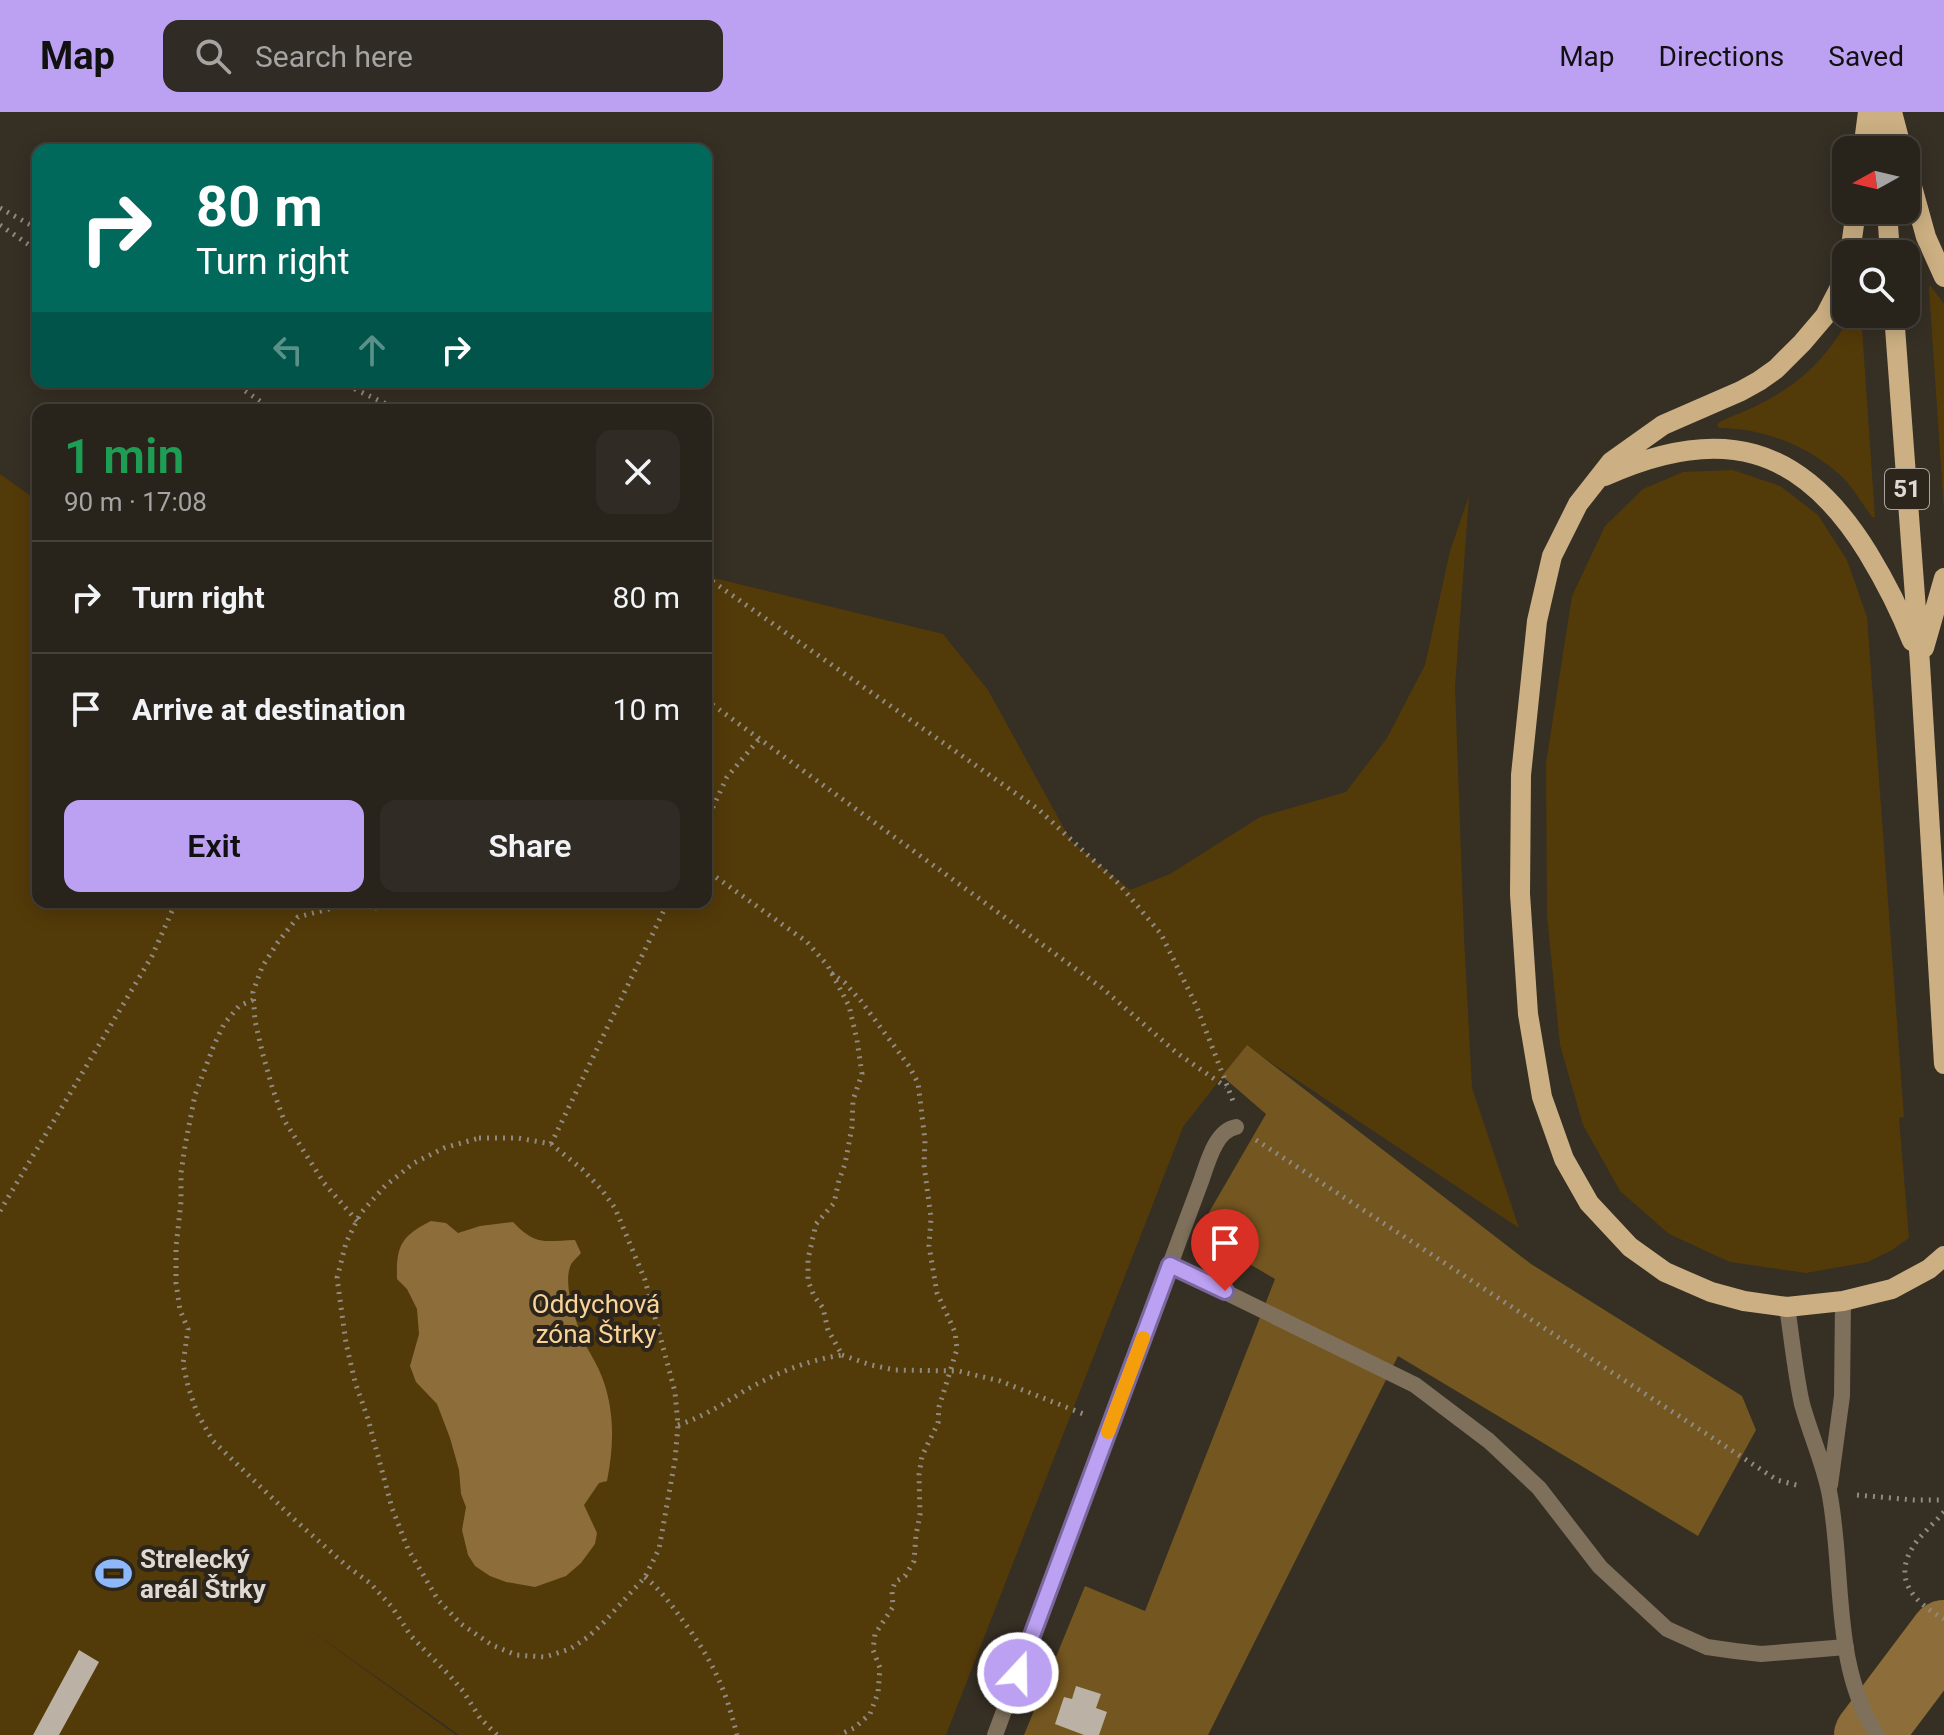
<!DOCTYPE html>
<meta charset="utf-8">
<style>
body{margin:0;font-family:Roboto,sans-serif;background:#302b24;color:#f1f3f6;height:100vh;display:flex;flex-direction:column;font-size:30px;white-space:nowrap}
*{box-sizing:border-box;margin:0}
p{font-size:26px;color:#a5a4a3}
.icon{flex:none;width:44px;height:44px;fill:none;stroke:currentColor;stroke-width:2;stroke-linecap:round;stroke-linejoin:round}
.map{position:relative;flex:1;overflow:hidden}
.details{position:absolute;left:32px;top:292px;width:680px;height:504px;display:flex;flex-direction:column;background:#28231b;border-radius:16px;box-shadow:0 4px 20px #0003,0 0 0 2px #44403a}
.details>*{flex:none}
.top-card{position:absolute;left:32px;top:32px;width:680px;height:244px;border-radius:16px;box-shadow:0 4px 20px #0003,0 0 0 2px #44403a;background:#00695c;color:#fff;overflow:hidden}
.needle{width:52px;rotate:262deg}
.controls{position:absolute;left:1832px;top:24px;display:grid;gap:16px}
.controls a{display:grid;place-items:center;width:88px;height:88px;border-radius:16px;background:#28231b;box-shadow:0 4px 20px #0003,0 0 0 2px #44403a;font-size:40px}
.pin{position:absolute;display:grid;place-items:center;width:68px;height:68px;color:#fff;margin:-82px -34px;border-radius:50% 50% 50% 0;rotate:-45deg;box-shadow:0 0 8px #0007}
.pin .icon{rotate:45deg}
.me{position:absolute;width:88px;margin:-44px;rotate:21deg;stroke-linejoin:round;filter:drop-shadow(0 0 6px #0008)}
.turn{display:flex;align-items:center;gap:28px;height:168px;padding:0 32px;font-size:36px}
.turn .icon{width:104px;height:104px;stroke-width:2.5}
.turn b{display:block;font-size:56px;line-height:68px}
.lanes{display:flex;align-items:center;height:76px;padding:0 32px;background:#0003;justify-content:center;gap:40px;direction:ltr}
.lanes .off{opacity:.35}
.round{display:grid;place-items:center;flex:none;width:84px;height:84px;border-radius:16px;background:#302b24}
.head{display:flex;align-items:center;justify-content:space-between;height:136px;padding:0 32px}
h1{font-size:48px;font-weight:600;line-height:60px;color:#1e9e55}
.cta{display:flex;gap:16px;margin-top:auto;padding:16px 32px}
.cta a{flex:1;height:92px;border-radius:16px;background:#bca0f2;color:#111;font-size:32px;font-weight:600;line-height:92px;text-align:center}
.cta a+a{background:#302b24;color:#f1f3f6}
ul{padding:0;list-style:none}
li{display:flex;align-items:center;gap:24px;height:112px;padding:0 32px;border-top:2px solid #44403a}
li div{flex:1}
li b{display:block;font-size:30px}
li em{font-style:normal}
header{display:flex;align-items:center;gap:48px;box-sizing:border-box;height:112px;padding:0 40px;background:#bca0f2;color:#111}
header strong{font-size:38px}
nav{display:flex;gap:44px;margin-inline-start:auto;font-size:28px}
.search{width:560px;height:72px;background:#302b24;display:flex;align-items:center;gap:20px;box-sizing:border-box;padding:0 28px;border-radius:16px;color:#a5a4a3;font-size:30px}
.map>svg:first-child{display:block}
</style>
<header>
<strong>Map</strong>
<div class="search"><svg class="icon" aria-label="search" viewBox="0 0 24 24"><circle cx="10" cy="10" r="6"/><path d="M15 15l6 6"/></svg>Search here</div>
<nav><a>Map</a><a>Directions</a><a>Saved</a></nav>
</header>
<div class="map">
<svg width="1944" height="1623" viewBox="0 0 1944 1623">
<rect width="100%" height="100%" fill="#362f24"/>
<path fill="#533a09" d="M1930 173 1944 192V399L1929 177Z
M1850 202H1861L1875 405H1872C1864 394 1856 381 1847 370 1815 336 1765 316 1719 316L1717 313 1721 309C1767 291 1804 272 1834 230 1841 222 1845 211 1850 202Z
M1733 358 1780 374 1818 403 1847 448 1867 505 1904 1005 1899 1006 1909 1126 1892 1138 1868 1150 1806 1161 1730 1150 1669 1122 1620 1079 1583 1013 1560 933 1547 804 1546 651 1572 484 1605 414 1643 377 1683 360Z
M0 362 38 389V790H706V464L943 522 988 578 1071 729 1130 778 1170 762 1260 705 1346 680 1387 626 1425 553 1450 439 1469 384 1455 575 1464 825 1472 976 1519 1116 1246 934 1183 1015 946 1623H459L300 1511 456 1623H0Z"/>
<path fill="#745620" d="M1247 933 1531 1152 1742 1284 1756 1318 1698 1424 1398 1244 1208 1623H1024L1085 1474 1145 1499 1275 1167 1197 1121 1266 1002 1222 964Z"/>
<path fill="#8d6d39" d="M431 1109 446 1111 458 1121 480 1114 513 1110C536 1134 544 1129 575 1128L581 1141C578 1145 571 1150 570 1155 563 1174 577 1214 585 1232 591 1243 598 1254 602 1265 615 1299 614 1334 607 1369L599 1371 584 1393 597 1421 595 1432 581 1451 566 1464 535 1475 506 1470 490 1464 475 1454 468 1443 462 1418 466 1395 461 1382 459 1358 450 1326 437 1292 416 1270 410 1254 419 1222 417 1197 407 1177 397 1167C396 1134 401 1124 431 1109Z"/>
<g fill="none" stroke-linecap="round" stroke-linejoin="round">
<path stroke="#8d6d39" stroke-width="68" d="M1868 1623 1944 1522"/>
</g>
<path fill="#bbb2a5" d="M79 1538 99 1550 59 1623H33Z
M1076 1574 1101 1582 1096 1596 1107 1600 1099 1623H1084L1055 1612 1064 1585 1072 1587Z"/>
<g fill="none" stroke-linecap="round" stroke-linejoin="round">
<path stroke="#908b82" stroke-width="5" stroke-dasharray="2 6" stroke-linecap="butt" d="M0 96 38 117
M0 113 38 139
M232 270 273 298
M340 270 399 298
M706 465 1038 697 1119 772 1161 822 1196 893 1233 989
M706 588 1102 876 1177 941 1226 975
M706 710 727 665 759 627
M831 861 845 871 861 889 909 954 918 971 925 1028 924 1053 931 1106 929 1134 937 1181 955 1220 957 1237 939 1295 938 1311 922 1344 919 1363 920 1403 916 1423 914 1449 905 1464 895 1470 892 1479 893 1495 875 1522 873 1538 880 1556 878 1581 870 1602 854 1616 839 1623
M253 888 239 894 224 912 214 933 195 983 185 1034 181 1061V1090L176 1135V1171L180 1198 188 1217 183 1252 188 1274 197 1301 213 1329 296 1409 348 1455 370 1471 392 1495 411 1524 449 1563 463 1579 480 1606 497 1623
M479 1026H518L551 1032 582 1057 601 1077 615 1096 645 1168 675 1280 678 1313 675 1348 659 1437 645 1465 604 1510 588 1525 570 1537 545 1545 516 1543 492 1533 461 1512 438 1488 408 1437 392 1396 368 1307 355 1270 346 1231 337 1166 346 1131 360 1102 385 1074 414 1051 444 1036Z
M1256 1028 1777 1368 1800 1374
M551 1032 668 790
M0 1099 152 844 176 790
M357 1109 324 1071 284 1008 273 978 263 943 255 909 253 880 262 855 278 830 298 805 344 793 374 796 402 794 415 790
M842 1243 871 1253 895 1258 958 1259 1000 1269 1086 1303
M678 1313C703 1305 723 1292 746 1278 776 1261 808 1248 842 1243L828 1218 823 1196 814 1184 808 1169V1147L816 1112 834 1091 839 1068 845 1052 852 1015 853 988 862 962 857 928 849 894 828 854 807 830 706 758
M1857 1383 1914 1388H1944
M1944 1400C1935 1410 1925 1419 1917 1429 1890 1465 1912 1489 1944 1507
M645 1465C663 1480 675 1498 689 1517 715 1554 726 1579 737 1623"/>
<path stroke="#7e705b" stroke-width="16" d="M1170 1153 1415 1273 1489 1329 1539 1376 1600 1455 1667 1517 1707 1535 1735 1539 1761 1542 1846 1535
M995 1623 1200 1072C1207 1054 1214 1019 1236 1015"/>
<path stroke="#7e705b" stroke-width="16" d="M1787 1195C1792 1227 1795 1260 1802 1292 1810 1321 1823 1350 1829 1379 1845 1459 1831 1553 1877 1623
M1830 1373 1842 1284 1843 1189"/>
<path stroke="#ccb083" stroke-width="20" d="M1880 0 1882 38
M1892 0 1902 38
M1863 38 1868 0
M1906 53 1926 125 1944 165
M1887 98 1890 142
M1850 142 1856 98
M1846 157 1839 177 1825 204 1802 231 1776 257 1759 269 1741 279 1663 313 1611 350 1578 392 1552 444 1537 509 1521 663 1520 782 1528 902 1542 985 1564 1047 1589 1091 1630 1135 1665 1160 1711 1180 1744 1189 1787 1195 1843 1189 1892 1177 1929 1157 1944 1144
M1894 202 1920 552 1944 952
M1605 364C1720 312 1801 332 1868 441 1885 469 1900 498 1912 529
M1924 536 1944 466"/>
</g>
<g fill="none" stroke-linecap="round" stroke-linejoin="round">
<defs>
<path id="route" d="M1018 1561 1170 1153 1225 1179"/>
</defs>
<use href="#route" stroke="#7a689d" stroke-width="20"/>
<use href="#route" stroke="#bca0f2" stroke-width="14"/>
<path stroke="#f59e0b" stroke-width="14" d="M1108 1320 1143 1226"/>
</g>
<defs>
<symbol id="stadium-bare" viewBox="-9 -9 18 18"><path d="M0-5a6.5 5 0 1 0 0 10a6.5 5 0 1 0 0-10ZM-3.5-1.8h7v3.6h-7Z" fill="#8db9fc" stroke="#2c251b" stroke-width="2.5" paint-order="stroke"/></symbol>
</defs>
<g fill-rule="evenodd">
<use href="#stadium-bare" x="88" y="1436" width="51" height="51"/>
</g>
<g text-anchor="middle" stroke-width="8" stroke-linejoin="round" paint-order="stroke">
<rect fill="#2c251b" stroke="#a9a49c" stroke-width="2" x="1885" y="357" width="44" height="40" rx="6"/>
<g font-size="24" font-weight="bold" fill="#dedad3">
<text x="1907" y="385">51</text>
</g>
<g font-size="26" fill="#fad497" stroke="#2c251b">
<text x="596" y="1201">Oddychová<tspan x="596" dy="30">zóna Štrky</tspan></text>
</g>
<g font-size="26" font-weight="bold" fill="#dedad3" stroke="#2c251b" text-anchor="start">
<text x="140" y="1456">Strelecký<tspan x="140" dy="30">areál Štrky</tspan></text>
</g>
</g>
</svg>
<div class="controls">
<a><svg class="needle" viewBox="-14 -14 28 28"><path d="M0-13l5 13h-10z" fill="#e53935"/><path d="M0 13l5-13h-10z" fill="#a5a4a3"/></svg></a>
<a><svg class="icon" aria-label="search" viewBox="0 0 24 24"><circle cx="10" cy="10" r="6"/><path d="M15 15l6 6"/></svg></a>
</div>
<div class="pin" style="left:1225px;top:1179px;background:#d93025"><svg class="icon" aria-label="arrive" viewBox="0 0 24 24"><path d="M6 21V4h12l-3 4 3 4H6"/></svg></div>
<svg class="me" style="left:1018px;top:1561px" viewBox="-20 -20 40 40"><circle r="17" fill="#bca0f2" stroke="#fff" stroke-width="3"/><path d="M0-11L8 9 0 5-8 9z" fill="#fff"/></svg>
<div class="top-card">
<div class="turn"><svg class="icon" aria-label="right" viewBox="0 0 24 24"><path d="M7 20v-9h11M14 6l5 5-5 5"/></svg><div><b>80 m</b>Turn right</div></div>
<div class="lanes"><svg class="icon off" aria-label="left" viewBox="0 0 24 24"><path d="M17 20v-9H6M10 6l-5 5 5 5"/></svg><svg class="icon off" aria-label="ahead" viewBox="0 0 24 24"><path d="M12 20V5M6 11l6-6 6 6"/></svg><svg class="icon" aria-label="right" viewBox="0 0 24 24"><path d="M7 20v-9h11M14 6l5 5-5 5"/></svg></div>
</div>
<section class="details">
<div class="head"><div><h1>1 min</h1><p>90 m · 17:08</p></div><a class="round"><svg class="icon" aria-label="close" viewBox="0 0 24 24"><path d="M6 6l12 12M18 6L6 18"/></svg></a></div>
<ul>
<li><svg class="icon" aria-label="right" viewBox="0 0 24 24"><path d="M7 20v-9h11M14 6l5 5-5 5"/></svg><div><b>Turn right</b></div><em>80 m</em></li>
<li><svg class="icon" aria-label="arrive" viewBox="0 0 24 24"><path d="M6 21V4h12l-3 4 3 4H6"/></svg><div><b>Arrive at destination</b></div><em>10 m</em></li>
</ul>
<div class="cta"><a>Exit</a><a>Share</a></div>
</section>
</div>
